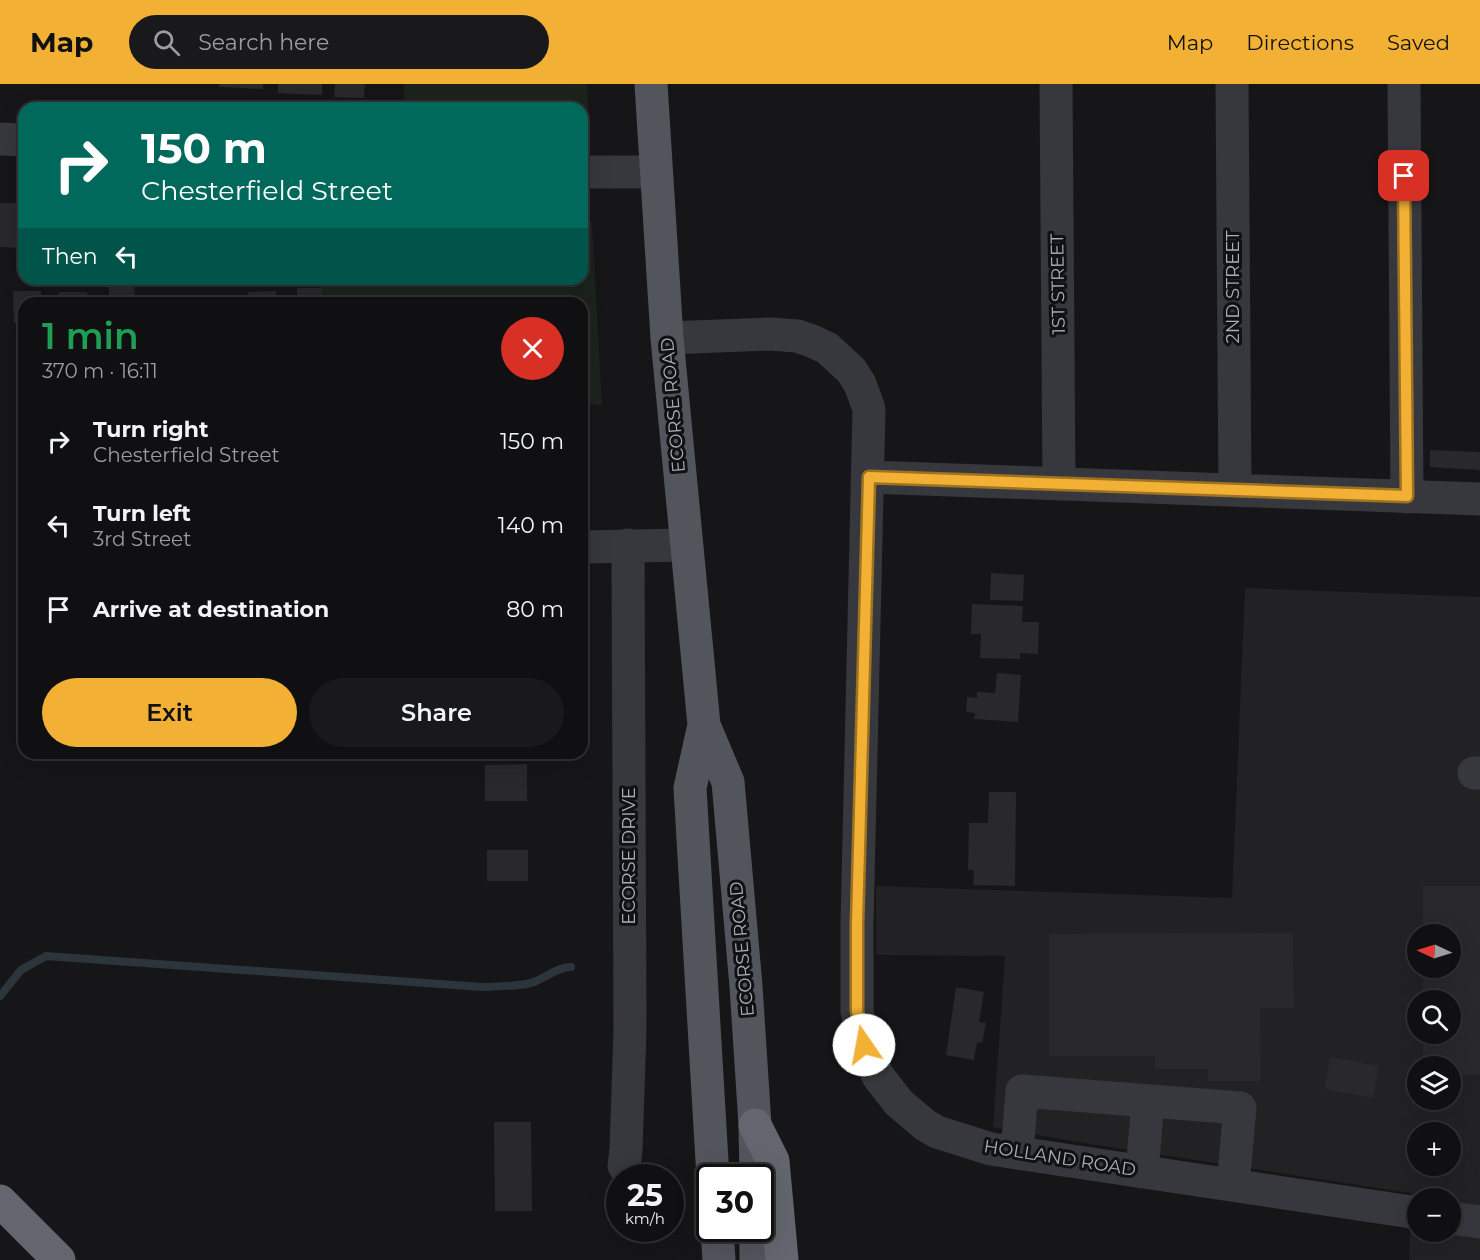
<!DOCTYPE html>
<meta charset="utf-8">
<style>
body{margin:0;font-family:Montserrat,sans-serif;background:#19191b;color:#f1f3f6;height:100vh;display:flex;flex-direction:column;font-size:22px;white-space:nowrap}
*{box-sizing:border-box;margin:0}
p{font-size:20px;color:#9c9d9f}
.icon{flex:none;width:33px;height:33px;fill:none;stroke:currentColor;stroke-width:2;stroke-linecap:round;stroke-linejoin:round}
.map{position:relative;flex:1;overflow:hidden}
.panel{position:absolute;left:18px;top:213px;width:570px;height:462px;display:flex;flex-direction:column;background:#101012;border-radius:18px;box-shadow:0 6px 24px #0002,0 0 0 2px #303032}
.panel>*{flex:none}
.guide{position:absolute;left:18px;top:18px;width:570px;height:183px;border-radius:18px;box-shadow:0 6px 24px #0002,0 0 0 2px #303032;background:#00695c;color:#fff;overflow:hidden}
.needle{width:39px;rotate:274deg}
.controls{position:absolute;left:1407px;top:840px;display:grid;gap:12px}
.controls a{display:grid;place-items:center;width:54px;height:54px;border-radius:50%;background:#101012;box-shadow:0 6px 24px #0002,0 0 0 2px #303032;font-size:30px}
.speed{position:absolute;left:606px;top:1080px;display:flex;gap:12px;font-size:30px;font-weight:700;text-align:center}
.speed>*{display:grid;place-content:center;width:78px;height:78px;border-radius:50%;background:#101012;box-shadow:0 6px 24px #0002,0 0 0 2px #303032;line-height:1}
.speed small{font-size:15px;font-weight:400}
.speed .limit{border:3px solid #111;border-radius:9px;background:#fff;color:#111}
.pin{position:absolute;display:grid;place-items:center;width:51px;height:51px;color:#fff;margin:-26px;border-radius:12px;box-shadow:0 3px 9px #0006}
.me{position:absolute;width:66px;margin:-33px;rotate:348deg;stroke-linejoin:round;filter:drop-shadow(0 0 4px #0008)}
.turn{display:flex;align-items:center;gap:21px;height:126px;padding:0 24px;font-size:27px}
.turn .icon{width:78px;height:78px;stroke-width:2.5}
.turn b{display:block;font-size:42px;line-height:51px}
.then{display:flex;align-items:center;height:57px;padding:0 24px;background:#0003;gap:12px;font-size:22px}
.round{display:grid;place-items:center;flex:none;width:63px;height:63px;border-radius:32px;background:#19191b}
.summary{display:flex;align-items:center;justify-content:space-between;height:102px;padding:0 24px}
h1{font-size:36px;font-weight:600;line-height:45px;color:#1e9e55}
.cta{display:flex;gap:12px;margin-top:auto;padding:12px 24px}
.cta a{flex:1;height:69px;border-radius:36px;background:#f2b134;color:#111;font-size:24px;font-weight:600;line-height:69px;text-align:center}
.cta a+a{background:#19191b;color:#f1f3f6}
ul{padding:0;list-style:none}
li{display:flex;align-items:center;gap:18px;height:84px;padding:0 24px}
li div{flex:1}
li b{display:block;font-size:22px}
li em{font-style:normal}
header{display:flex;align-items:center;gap:36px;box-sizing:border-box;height:84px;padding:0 30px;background:#f2b134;color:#111}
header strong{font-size:28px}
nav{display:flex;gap:33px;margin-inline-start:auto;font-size:21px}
.search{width:420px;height:54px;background:#19191b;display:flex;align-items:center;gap:15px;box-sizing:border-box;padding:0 21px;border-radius:33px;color:#9c9d9f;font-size:22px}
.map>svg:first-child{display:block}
</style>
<header>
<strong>Map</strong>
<div class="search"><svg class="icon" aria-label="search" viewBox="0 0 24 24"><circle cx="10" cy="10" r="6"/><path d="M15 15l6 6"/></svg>Search here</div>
<nav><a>Map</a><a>Directions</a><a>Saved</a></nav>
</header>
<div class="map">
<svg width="1480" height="1176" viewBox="0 0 1480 1176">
<rect width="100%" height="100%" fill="#161618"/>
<path fill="#222225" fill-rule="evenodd" d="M1245 504 1480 513V1176H1409L1411 1109 1077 1058 993 1043 1005 872 876 871V802L1232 814ZM1418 850H1450V884H1418ZM1418 916H1450V950H1418ZM1418 982H1450V1016H1418ZM1418 1048H1450V1082H1418ZM1418 1114H1450V1148H1418Z"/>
<path fill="#1c231d" d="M404 0H587L589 49H582V24H404Z
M582 137 592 138 602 321 582 320V219H321V195H582Z"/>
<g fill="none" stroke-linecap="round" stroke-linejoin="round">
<path stroke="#2c353c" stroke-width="8" d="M0 912 21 886 46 872 482 903C498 902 515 903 531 899 545 895 556 883 571 883"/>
</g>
<path fill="#29292c" d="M219 0H263V5L219 3Z
M278 0H322V11L278 9Z
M335 0H365L364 14 334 13Z
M0 119H24V164L0 163Z
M109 195H134L135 219H109Z
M297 204H322V219H297Z
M13 207H41L42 219H24V239H14Z
M276 207V219H248V208Z
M59 208H87L88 219H59Z
M154 213H182V219H154Z
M1430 366 1480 368V386L1430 383Z
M991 489 1024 491 1023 517 990 516Z
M972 520 1023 522 1022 538H1039L1038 570 1020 569V575L980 574 981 550H971Z
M997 589 1021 591 1018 638 974 635 975 629 966 628 967 613 977 614V608L995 609Z
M527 680V717H485V681Z
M989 708H1016L1015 802 973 801 974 786H968L969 739H988Z
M487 766H528V797H487Z
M1423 802H1480V991H1450V982H1423V950H1450V916H1423V884H1450V850H1423Z
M1293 849 1294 924H1260L1261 997H1208V985H1155V972H1049V850Z
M956 903 984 908 979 938 986 939 982 959 977 958 974 976 946 971Z
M1330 973 1379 982 1373 1014 1325 1005Z
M494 1038H531L532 1127H495Z"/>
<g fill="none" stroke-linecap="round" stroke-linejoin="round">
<path stroke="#37383d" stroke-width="33" d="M1056 0 1059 400
M1232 0 1235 406
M1404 0 1407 413
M0 55 24 56
M582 88H656
M667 254 770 250 797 252 812 257 827 264 851 286 860 300 869 325 857 840V927L864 961 878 992 899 1019 925 1041 937 1048 991 1065 1418 1129
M869 393 1480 415
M582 463 685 461
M1474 689H1480
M1017 1069 1022 1007 1240 1024 1233 1101
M624 1082 626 1066 630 946 628 461
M1142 1088 1148 1017
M1450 1134 1480 1138"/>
<path stroke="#53555c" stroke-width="33" d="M651 0 667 254 704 641 728 698 746 902 755 1041 756 1094
M704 641 690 704 713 1094
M717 1144 719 1176
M756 1176V1144"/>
<path stroke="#63666e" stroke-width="33" d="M755 1041 773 1077 782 1176
M0 1117 59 1176"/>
</g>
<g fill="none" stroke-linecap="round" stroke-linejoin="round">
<defs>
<path id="route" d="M864 961 857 927V840L869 393 1407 412 1404 92"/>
</defs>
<use href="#route" stroke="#9d7322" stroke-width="15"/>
<use href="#route" stroke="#f2b134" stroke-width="10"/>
</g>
<g text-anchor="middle" stroke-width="6" stroke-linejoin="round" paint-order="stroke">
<g font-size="18" fill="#a8adb8" stroke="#111113">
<text transform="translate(1058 200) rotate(-91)" y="6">1ST STREET</text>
<text transform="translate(1233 203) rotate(-90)" y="6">2ND STREET</text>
<text transform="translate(673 321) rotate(-95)" y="6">ECORSE ROAD</text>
<text transform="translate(629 772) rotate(-90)" y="6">ECORSE DRIVE</text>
<text transform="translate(742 865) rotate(-95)" y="6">ECORSE ROAD</text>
<text transform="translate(1060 1074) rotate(9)" y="6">HOLLAND ROAD</text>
</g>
</g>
</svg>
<div class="controls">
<a><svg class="needle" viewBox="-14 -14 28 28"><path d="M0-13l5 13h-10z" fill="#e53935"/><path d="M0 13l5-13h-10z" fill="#9c9d9f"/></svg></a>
<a><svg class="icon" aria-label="search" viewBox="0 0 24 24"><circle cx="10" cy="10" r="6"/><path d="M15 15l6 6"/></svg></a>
<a><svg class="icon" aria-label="layers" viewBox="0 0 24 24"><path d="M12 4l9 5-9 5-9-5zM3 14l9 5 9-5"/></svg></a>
<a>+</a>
<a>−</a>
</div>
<div class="speed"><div>25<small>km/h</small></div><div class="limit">30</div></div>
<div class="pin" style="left:1404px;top:92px;background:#d93025"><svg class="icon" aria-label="arrive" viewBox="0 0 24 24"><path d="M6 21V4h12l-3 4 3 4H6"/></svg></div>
<svg class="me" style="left:864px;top:961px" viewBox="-20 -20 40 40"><circle r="19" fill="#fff"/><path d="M0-13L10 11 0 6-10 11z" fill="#f2b134"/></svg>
<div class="guide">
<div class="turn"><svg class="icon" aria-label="right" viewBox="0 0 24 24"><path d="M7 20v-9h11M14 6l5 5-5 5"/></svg><div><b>150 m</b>Chesterfield Street</div></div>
<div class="then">Then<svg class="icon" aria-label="left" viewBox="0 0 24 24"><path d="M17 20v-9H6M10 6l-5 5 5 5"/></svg></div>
</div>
<section class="panel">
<div class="summary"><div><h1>1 min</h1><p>370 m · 16:11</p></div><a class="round" style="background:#d93025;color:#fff"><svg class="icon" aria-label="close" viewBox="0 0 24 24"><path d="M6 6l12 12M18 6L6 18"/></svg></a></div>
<ul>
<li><svg class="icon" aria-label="right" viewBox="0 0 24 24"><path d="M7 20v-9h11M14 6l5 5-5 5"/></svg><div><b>Turn right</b><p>Chesterfield Street</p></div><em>150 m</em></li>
<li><svg class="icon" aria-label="left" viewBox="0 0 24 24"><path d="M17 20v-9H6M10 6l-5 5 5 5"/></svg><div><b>Turn left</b><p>3rd Street</p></div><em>140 m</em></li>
<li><svg class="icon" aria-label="arrive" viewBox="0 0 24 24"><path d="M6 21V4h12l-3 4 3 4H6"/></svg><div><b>Arrive at destination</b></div><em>80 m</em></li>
</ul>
<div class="cta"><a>Exit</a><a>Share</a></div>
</section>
</div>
